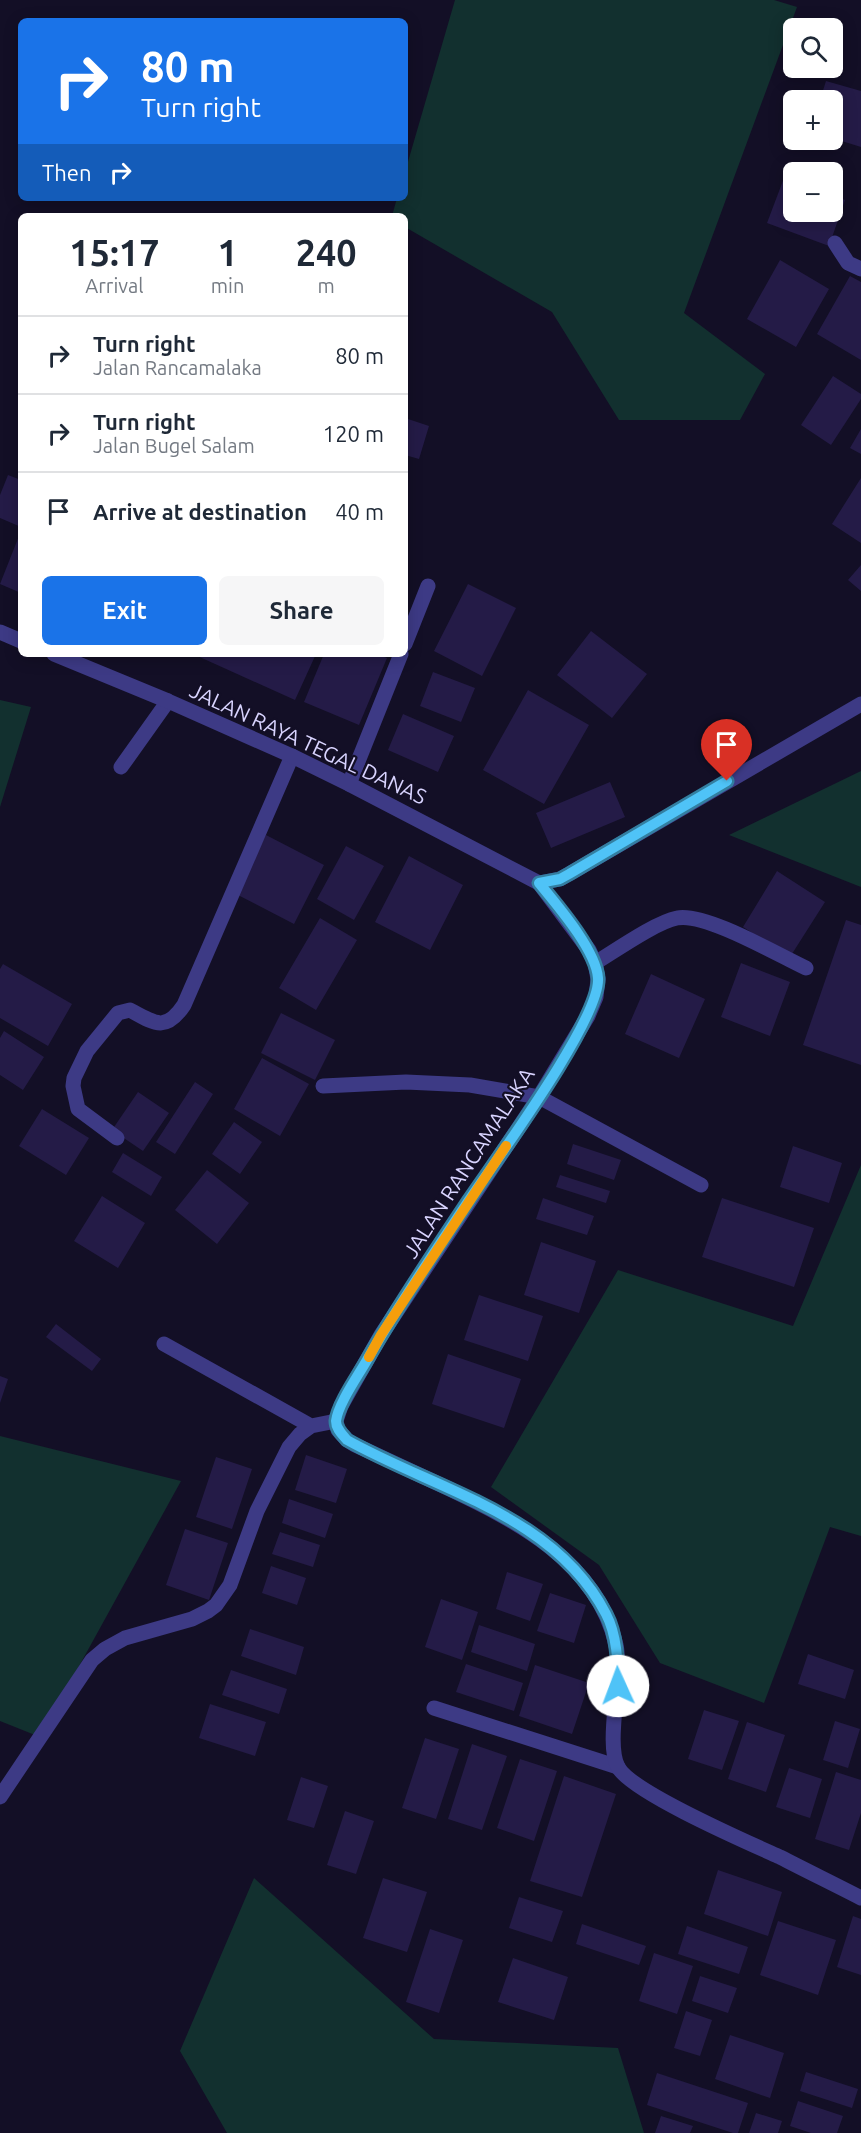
<!DOCTYPE html>
<meta charset="utf-8">
<style>
body{margin:0;font-family:Ubuntu,sans-serif;background:#f6f6f7;color:#1f2937;height:100vh;display:flex;flex-direction:column;font-size:22px;white-space:nowrap}
*{box-sizing:border-box;margin:0}
p{font-size:20px;color:#747a83}
.icon{flex:none;width:33px;height:33px;fill:none;stroke:currentColor;stroke-width:2;stroke-linecap:round;stroke-linejoin:round}
.map{position:relative;flex:1;overflow:hidden}
.side{position:absolute;left:18px;top:213px;width:390px;height:444px;display:flex;flex-direction:column;background:#fff;border-radius:9px;box-shadow:0 3px 15px #0003}
.side>*{flex:none}
.banner{position:absolute;left:18px;top:18px;width:390px;height:183px;border-radius:9px;box-shadow:0 3px 15px #0003;background:#1a73e8;color:#fff;overflow:hidden}
.controls{position:absolute;left:783px;top:18px;display:grid;gap:12px}
.controls a{display:grid;place-items:center;width:60px;height:60px;border-radius:9px;background:#fff;box-shadow:0 3px 15px #0003;font-size:30px}
.pin{position:absolute;display:grid;place-items:center;width:51px;height:51px;color:#fff;margin:-62px -26px;border-radius:50% 50% 50% 0;rotate:-45deg;box-shadow:0 0 6px #0007}
.pin .icon{rotate:45deg}
.me{position:absolute;width:66px;margin:-33px;rotate:358deg;stroke-linejoin:round;filter:drop-shadow(0 0 4px #0008)}
.turn{display:flex;align-items:center;gap:21px;height:126px;padding:0 24px;font-size:27px}
.turn .icon{width:78px;height:78px;stroke-width:2.5}
.turn b{display:block;font-size:42px;line-height:51px}
.then{display:flex;align-items:center;height:57px;padding:0 24px;background:#0003;gap:12px;font-size:22px}
.eta{display:flex;justify-content:space-evenly;align-items:center;height:102px;text-align:center}
.eta b{font-size:36px;font-weight:700;line-height:42px}
.button{display:flex;gap:12px;margin-top:auto;padding:12px 24px}
.button a{flex:1;height:69px;border-radius:9px;background:#1a73e8;color:#fff;font-size:24px;font-weight:700;line-height:69px;text-align:center}
.button a+a{background:#f6f6f7;color:#1f2937}
ul{padding:0;list-style:none}
li{display:flex;align-items:center;gap:18px;height:78px;padding:0 24px;border-top:2px solid #e0e1e3}
li div{flex:1}
li b{display:block;font-size:22px}
li em{font-style:normal}
.map>svg:first-child{display:block}
</style>
<div class="map">
<svg width="861" height="2133" viewBox="0 0 861 2133">
<rect width="100%" height="100%" fill="#130f26"/>
<path fill="#12302f" d="M455 0H774L797 7 684 313 765 374 740 420H619L552 312 405 227V216H392L397 198H405V172Z
M0 700 31 707 0 807Z
M861 771V887L729 835Z
M861 1165V1536L830 1527 764 1703 660 1663 599 1565 491 1487 618 1270 793 1326Z
M0 1436 181 1481 40 1737 0 1721Z
M254 1878 434 2039 618 2048 644 2133H227L180 2051Z"/>
<path fill="#241b47" d="M826 81 861 91V147L832 138V100H820Z
M784 178 794 181V212H832V195L845 200 829 246 767 223Z
M780 260 829 289 796 347 747 319Z
M850 276 861 282V360L817 334Z
M833 376 861 394V399L831 445 801 425Z
M405 418 429 426 419 459 405 455Z
M861 429V454L850 448Z
M8 475 21 480V527L0 518V495Z
M861 478V543L832 524Z
M19 536H21V593L0 584Z
M861 565V591L848 580Z
M468 584 516 608 482 676 434 651Z
M591 631 647 674 612 718 557 675Z
M193 654H316L295 700Z
M324 654H377L387 658 359 725 304 702Z
M433 672 475 688 461 722 420 706Z
M528 690 589 725 544 804 483 770Z
M403 714 454 736 438 772 388 750Z
M610 782 625 817 551 848 536 813Z
M266 835 324 865 294 924 236 894Z
M346 846 384 866 354 920 317 899Z
M409 856 463 885 430 950 375 922Z
M777 871 825 902 790 957 743 927Z
M320 918 357 940 316 1010 279 988Z
M846 920 861 925V1065L803 1045Z
M741 963 790 982 770 1036 721 1017Z
M3 964 72 1004 48 1046 0 1018V969Z
M651 974 705 999 679 1058 625 1034Z
M281 1013 335 1040 315 1080 261 1053Z
M4 1031 44 1057 23 1090 0 1075V1038Z
M262 1058 309 1084 280 1136 234 1109Z
M195 1082 213 1094 175 1154 156 1142Z
M138 1092 169 1113 143 1151 112 1130Z
M42 1109 89 1138 66 1175 19 1146Z
M234 1122 262 1142 240 1174 212 1154Z
M573 1144 621 1160 614 1180 567 1164Z
M793 1146 842 1163 829 1203 780 1187Z
M123 1153 162 1177 151 1196 112 1172Z
M207 1170 249 1203 217 1244 175 1210Z
M560 1175 610 1191 606 1203 556 1187Z
M102 1196 145 1223 118 1268 74 1241Z
M543 1198 594 1216 587 1235 536 1219Z
M722 1198 814 1228 794 1287 702 1257Z
M541 1242 596 1261 579 1313 524 1295Z
M479 1295 543 1316 528 1361 464 1340Z
M56 1324 101 1359 92 1371 46 1337Z
M448 1354 521 1379 504 1428 432 1404Z
M0 1376 8 1379 0 1403Z
M306 1455 347 1469 336 1503 295 1490Z
M216 1457 252 1469 232 1529 196 1517Z
M289 1499 333 1514 325 1538 282 1523Z
M185 1529 228 1543 209 1600 166 1585Z
M280 1532 320 1545 313 1567 272 1554Z
M271 1566 306 1578 297 1605 262 1593Z
M507 1572 543 1584 530 1621 496 1609Z
M550 1593 586 1605 574 1643 537 1631Z
M441 1599 478 1612 462 1660 425 1647Z
M479 1625 535 1644 527 1671 471 1652Z
M250 1629 304 1647 296 1675 241 1656Z
M808 1654 854 1670 845 1699 798 1684Z
M466 1664 523 1683 514 1711 456 1692Z
M535 1665 589 1683 572 1734 519 1716Z
M231 1670 287 1689 279 1714 222 1695Z
M210 1704 266 1722 255 1756 199 1738Z
M704 1710 739 1721 722 1770 688 1759Z
M835 1721 860 1729 848 1768 823 1760Z
M747 1722 785 1735 766 1792 728 1779Z
M425 1738 459 1749 436 1819 402 1808Z
M472 1744 507 1756 482 1830 448 1819Z
M520 1759 557 1771 534 1841 497 1828Z
M789 1768 822 1779 810 1818 776 1807Z
M836 1772 861 1780V1813L849 1850 815 1839Z
M564 1776 616 1794 582 1897 530 1881Z
M301 1777 328 1786 314 1828 287 1820Z
M345 1811 374 1821 356 1874 327 1865Z
M718 1870 782 1892 768 1936 704 1914Z
M383 1878 427 1892 407 1952 363 1938Z
M519 1897 563 1911 552 1942 509 1928Z
M853 1916 861 1919V1975L837 1967Z
M778 1921 836 1940 818 1995 760 1975Z
M582 1924 646 1946 639 1965 576 1944Z
M687 1926 748 1947 739 1974 678 1954Z
M430 1929 463 1940 439 2013 406 2002Z
M654 1953 693 1966 677 2014 639 2001Z
M513 1958 568 1977 554 2020 498 2002Z
M700 1976 737 1988 728 2013 692 2001Z
M686 2011 712 2020 700 2056 674 2048Z
M730 2035 784 2053 770 2098 715 2079Z
M806 2072 858 2089 852 2108 800 2091Z
M657 2073 748 2103 738 2133H733L647 2105Z
M798 2101 843 2116 837 2133H811L790 2126Z
M756 2113 782 2121 778 2133H749Z
M661 2116 693 2126 690 2133H655Z"/>
<g fill="none" stroke-linecap="round" stroke-linejoin="round">
<path stroke="#3d3a85" stroke-width="15" d="M121 767 168 701"/>
<path stroke="#3d3a85" stroke-width="15" d="M835 243 848 263 861 269
M405 644 428 586
M349 784 401 654
M595 963C615 951 656 922 677 918 705 912 778 955 806 968
M323 1086 406 1082 470 1085 539 1097 701 1185
M117 1138 78 1109 73 1086 74 1078 87 1051 118 1013 130 1010C155 1024 166 1032 184 1005L292 756
M164 1344 311 1426
M434 1708 618 1767
M0 1797 92 1660 105 1649 125 1638 192 1619 208 1611 216 1605 230 1585 257 1511 289 1447 300 1434 311 1426 336 1421"/>
<path stroke="#3d3a85" stroke-width="15" d="M0 632 21 641
M54 654 168 701 292 756 349 784 539 883 589 950 595 963 598 979 596 997 588 1016 539 1097 381 1335 341 1406 336 1421 338 1430 347 1440 355 1445C384 1458 413 1472 441 1485 513 1519 597 1560 616 1645 623 1678 605 1743 618 1767 631 1792 749 1843 780 1857 807 1871 834 1884 861 1898
M539 883 560 879 569 874 861 704"/>
</g>
<g fill="none" stroke-linecap="round" stroke-linejoin="round">
<defs>
<path id="route" d="M618 1686C618 1662 617 1635 606 1614 555 1515 436 1490 347 1440 342 1434 336 1429 336 1421 338 1404 358 1376 367 1360 398 1305 434 1253 469 1200 496 1160 601 1018 598 978 596 950 557 905 539 883L560 879 569 874 727 781"/>
</defs>
<use href="#route" stroke="#337fa1" stroke-width="15"/>
<use href="#route" stroke="#4fc3f7" stroke-width="10"/>
<path stroke="#f59e0b" stroke-width="10" d="M369 1357 381 1335 506 1146"/>
</g>
<g text-anchor="middle" stroke-width="4.5" stroke-linejoin="round" paint-order="stroke">
<g font-size="21" fill="#d9d4ff" stroke="#130f26">
<text transform="translate(308 744) rotate(25)" y="7">JALAN RAYA TEGAL DANAS</text>
<text transform="translate(469 1163) rotate(-57)" y="7">JALAN RANCAMALAKA</text>
</g>
</g>
</svg>
<div class="controls">
<a><svg class="icon" aria-label="search" viewBox="0 0 24 24"><circle cx="10" cy="10" r="6"/><path d="M15 15l6 6"/></svg></a>
<a>+</a>
<a>−</a>
</div>
<div class="pin" style="left:727px;top:781px;background:#d93025"><svg class="icon" aria-label="arrive" viewBox="0 0 24 24"><path d="M6 21V4h12l-3 4 3 4H6"/></svg></div>
<svg class="me" style="left:618px;top:1686px" viewBox="-20 -20 40 40"><circle r="19" fill="#fff"/><path d="M0-13L10 11 0 6-10 11z" fill="#4fc3f7"/></svg>
<div class="banner">
<div class="turn"><svg class="icon" aria-label="right" viewBox="0 0 24 24"><path d="M7 20v-9h11M14 6l5 5-5 5"/></svg><div><b>80 m</b>Turn right</div></div>
<div class="then">Then<svg class="icon" aria-label="right" viewBox="0 0 24 24"><path d="M7 20v-9h11M14 6l5 5-5 5"/></svg></div>
</div>
<section class="side">
<div class="eta">
<div><b>15:17</b><p>Arrival</p></div>
<div><b>1</b><p>min</p></div>
<div><b>240</b><p>m</p></div>
</div>
<ul>
<li><svg class="icon" aria-label="right" viewBox="0 0 24 24"><path d="M7 20v-9h11M14 6l5 5-5 5"/></svg><div><b>Turn right</b><p>Jalan Rancamalaka</p></div><em>80 m</em></li>
<li><svg class="icon" aria-label="right" viewBox="0 0 24 24"><path d="M7 20v-9h11M14 6l5 5-5 5"/></svg><div><b>Turn right</b><p>Jalan Bugel Salam</p></div><em>120 m</em></li>
<li><svg class="icon" aria-label="arrive" viewBox="0 0 24 24"><path d="M6 21V4h12l-3 4 3 4H6"/></svg><div><b>Arrive at destination</b></div><em>40 m</em></li>
</ul>
<div class="button"><a>Exit</a><a>Share</a></div>
</section>
</div>
